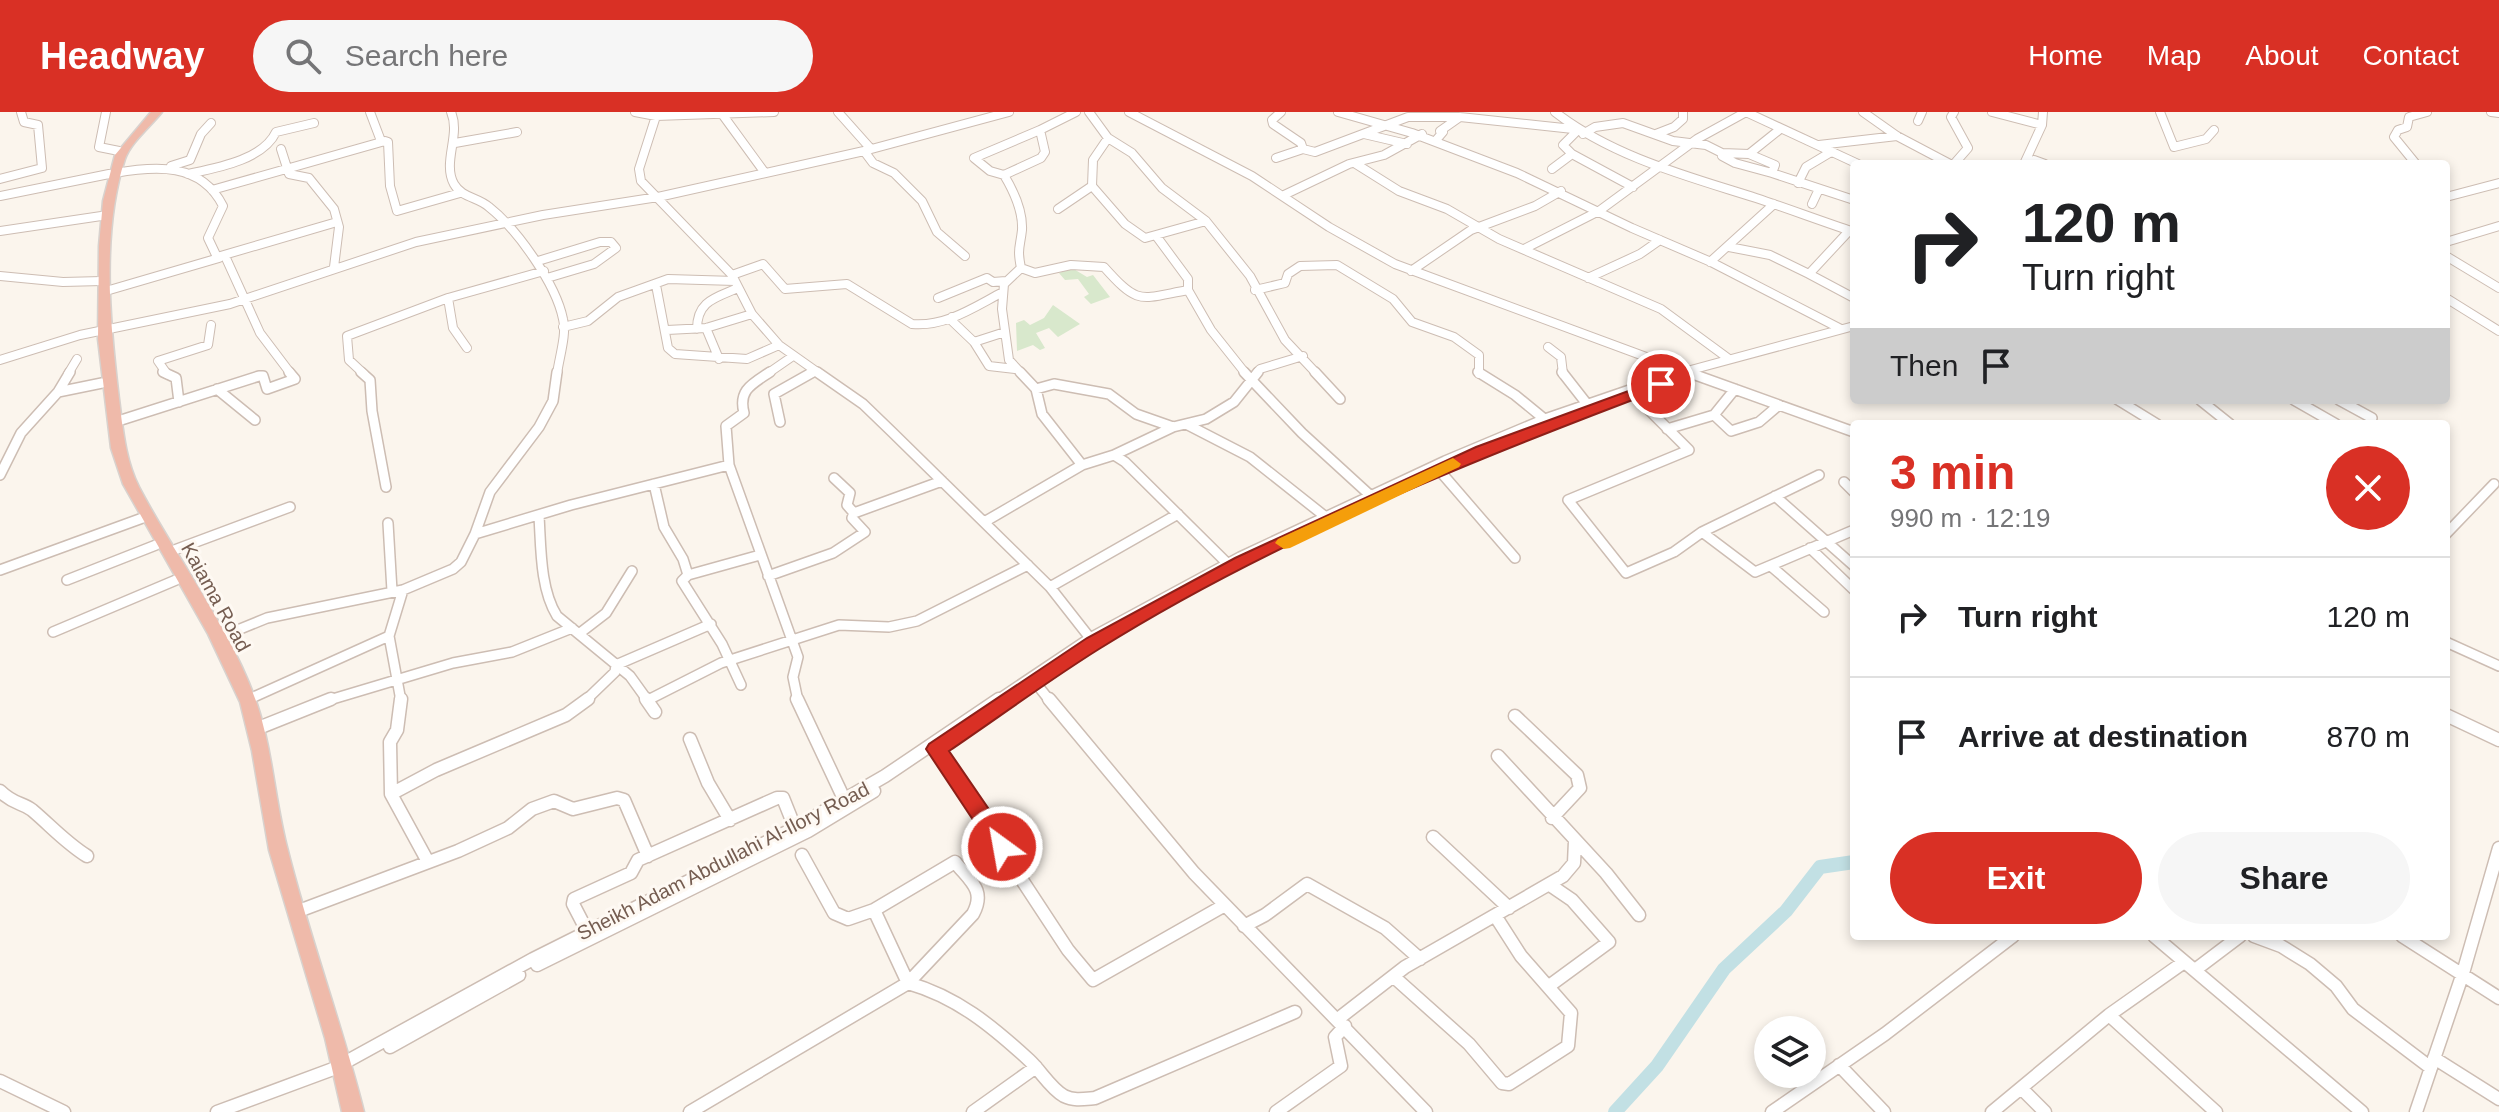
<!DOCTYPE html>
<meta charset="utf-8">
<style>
body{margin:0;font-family:Arial,sans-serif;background:#f6f6f6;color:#202124;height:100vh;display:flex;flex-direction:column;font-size:30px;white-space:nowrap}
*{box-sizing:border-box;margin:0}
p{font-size:26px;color:#757577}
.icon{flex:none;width:44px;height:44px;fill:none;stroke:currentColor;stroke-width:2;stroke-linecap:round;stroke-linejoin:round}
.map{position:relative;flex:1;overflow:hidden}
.drawer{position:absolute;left:1850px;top:308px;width:600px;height:520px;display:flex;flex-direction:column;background:#fff;border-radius:8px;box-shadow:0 4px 12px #0003}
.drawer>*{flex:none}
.banner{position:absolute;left:1850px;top:48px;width:600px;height:244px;border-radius:8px;box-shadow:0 4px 12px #0003;background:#fff;color:#202124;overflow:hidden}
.buttons{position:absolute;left:1754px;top:904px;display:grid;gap:16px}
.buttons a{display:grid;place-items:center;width:72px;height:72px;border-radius:50%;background:#fff;box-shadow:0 4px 12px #0003;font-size:40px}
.pin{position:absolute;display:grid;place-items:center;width:68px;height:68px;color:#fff;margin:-34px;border:4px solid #fff;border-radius:50%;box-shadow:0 2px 8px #0007}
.me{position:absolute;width:88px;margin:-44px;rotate:328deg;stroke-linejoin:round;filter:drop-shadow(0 0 6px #0008)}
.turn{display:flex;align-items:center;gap:28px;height:168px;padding:0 40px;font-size:36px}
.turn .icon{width:104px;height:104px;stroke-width:2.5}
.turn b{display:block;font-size:56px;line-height:68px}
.then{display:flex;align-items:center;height:76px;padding:0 40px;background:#0003;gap:16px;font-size:30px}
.round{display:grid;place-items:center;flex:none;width:84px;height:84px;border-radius:42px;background:#f6f6f6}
.overview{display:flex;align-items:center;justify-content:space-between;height:136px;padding:0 40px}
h1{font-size:48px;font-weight:600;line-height:60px;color:#d93025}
.primary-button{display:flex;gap:16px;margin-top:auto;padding:16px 40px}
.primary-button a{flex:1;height:92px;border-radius:48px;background:#d93025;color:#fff;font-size:32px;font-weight:600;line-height:92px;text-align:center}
.primary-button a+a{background:#f6f6f6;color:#202124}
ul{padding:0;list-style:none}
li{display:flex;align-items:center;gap:24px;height:120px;padding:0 40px;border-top:2px solid #e0e0e0}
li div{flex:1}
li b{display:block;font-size:30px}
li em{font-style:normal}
header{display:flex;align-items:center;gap:48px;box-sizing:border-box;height:112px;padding:0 40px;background:#d93025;color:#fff}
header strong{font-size:38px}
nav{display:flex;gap:44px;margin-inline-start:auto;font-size:28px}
.search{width:560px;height:72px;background:#f6f6f6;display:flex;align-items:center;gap:20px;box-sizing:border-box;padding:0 28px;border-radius:44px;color:#757577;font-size:30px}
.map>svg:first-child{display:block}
</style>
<header>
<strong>Headway</strong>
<div class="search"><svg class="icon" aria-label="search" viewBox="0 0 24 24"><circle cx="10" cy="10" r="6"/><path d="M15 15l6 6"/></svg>Search here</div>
<nav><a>Home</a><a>Map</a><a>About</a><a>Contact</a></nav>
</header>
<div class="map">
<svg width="2499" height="1000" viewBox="0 0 2499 1000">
<rect width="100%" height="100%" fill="#fbf5ed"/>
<path fill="#d8e8cc" d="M1072 156 1087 165 1093 163 1110 185 1091 192 1084 185 1089 182 1078 167 1065 168 1059 161Z
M1053 193 1080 212 1058 225 1049 216 1036 221 1045 236 1040 238 1033 233 1017 239 1016 211 1024 208 1030 213 1044 206Z"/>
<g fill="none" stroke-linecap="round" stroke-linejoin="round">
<path stroke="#c2e0e4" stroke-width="14" d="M1615 1000 1657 954 1724 857 1786 799 1820 755 1854 750"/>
<defs>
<path id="minor-far2" d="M106 0 99 35 119 39
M370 0 381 29
M451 0C461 23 442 50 454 72 462 86 478 85 489 95 517 117 556 172 563 207 567 222 559 246 557 262
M635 0 656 4 774 0
M838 0 871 37
M1089 0 1108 26 1132 41 1162 76 1206 109 1250 164 1285 228 1317 262
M1129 0 1252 64 1329 115 1395 152 1684 259
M1281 0 1272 8 1273 12 1301 31 1303 37 1315 40 1408 5H1460L1573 17
M1338 0 1412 21 1517 61 1632 116 1711 150 1841 217
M1555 0C1613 45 1687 64 1756 86 1789 97 1821 109 1854 120
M1746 0 1858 52
M1863 0 1897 24 1950 52
M1954 0 1951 5 1968 36 1954 52
M1992 0 2042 13
M2160 0 2174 35 2206 27 2214 18
M2491 0 2499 1
M722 2 765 61
M656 4 639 57 641 69 732 163 752 202 779 233 820 262
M1918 9 1922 0
M1364 22 1407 32
M1583 22 1595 15 1623 11 1673 29 1706 33 1722 41 1749 42 1775 53 1772 61 1854 88
M1656 22 1674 15 1683 7V0
M1437 27 1443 20 1440 19 1460 5
M455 31 517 20
M1819 33 1897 24
M281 37 289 62 309 66 334 97 339 115 334 155
M864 39 873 51 894 61 922 89 937 120 965 144
M1572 42 1633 75
M1724 42 1722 44 1735 51 1772 61
M1749 42 1779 18
M1276 46 1303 37
M2034 48 2045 52
M1356 52 1399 79 1447 97 1499 127 1661 197 1729 247
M2024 52 2042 13 2043 0
M2416 52 2394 25 2398 18 2407 15 2409 5 2427 0
M171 54 190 48 201 22 211 11
M1552 57 1572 42 1563 33 1577 19
M115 61C155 54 201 50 223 94L208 126 217 145 337 110
M188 62C216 56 263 48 276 20L314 11
M1004 63 990 59 974 46 1040 18
M0 67 42 56 38 13 24 10 21 0
M1798 71 1806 55 1831 40
M1092 74 1125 112 1145 126 1206 109
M212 78 385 29 388 30 390 74 397 99 460 81
M1284 83 1349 52 1384 43 1422 22
M0 84 109 62
M2446 85 2499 71
M1812 92 1819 77
M1058 97 1092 74 1093 48 1108 26
M0 119 108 103
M1849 119 1809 162 1854 186
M1157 125 1188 167V178L1211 218 1246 262
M2446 130 2499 114
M1729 135 1770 143 1809 162
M1524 137 1599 99 1697 27 1746 0
M225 144 260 221 291 262
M2446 144 2499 176
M538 149 600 130H611L616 136 594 152 547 166
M1710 150 1774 92
M1021 156 1035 161 1071 153 1104 155C1139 194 1139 187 1188 178
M1411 159 1471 118 1535 94 1561 79
M732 163 763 152 785 177 847 172 912 212C946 215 974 195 1003 180
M0 164 63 170 102 169
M1588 166 1640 142 1660 128
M656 173 668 236 675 242 747 247 779 233
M1255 178 1285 171 1288 162 1300 154 1337 153 1393 187 1412 210 1454 225 1479 243V262
M106 179 219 146
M448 186 453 216 467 236
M938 186 987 166 993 170 1006 169
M2446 186 2499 219
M952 205V209L974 230 989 254 1015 257
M563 215 588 209 618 185 668 167 735 169
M706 216 719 247
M697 217C697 189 715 186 738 176
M667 218 706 216 752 202
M974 230 1005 220
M1548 235 1561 245 1563 262
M0 248 80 223 230 192 416 130 543 103 658 85 864 39 1009 0
M68 262 77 247
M167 262 158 249 208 233 211 213
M364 262 349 248 347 224 448 186 544 159
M767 262 793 244
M809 262 814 259
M1022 262 1009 248 1002 197 1004 172 1021 156C1017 136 1020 136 1022 118 1023 100 1013 78 1004 63L1041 46 1045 40 1040 18 1076 0
M1256 262 1260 257 1303 244
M1676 262 1854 214"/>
<path id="minor-far1" d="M163 260 176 266 179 290
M361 260 370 268 372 299 386 375
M770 260C752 272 738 278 744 301L726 314 729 353 798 545 793 565 798 589
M817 260 863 292 892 320 1050 475 1090 526
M1020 260 1036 277 1042 302 1082 353 1114 343 1125 350 1230 454
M1244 260 1302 321 1372 385
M1315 260 1340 287
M1478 260 1515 283 1548 310
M1562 260 1587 292
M1690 261 1854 320
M217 277 255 308
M1036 277 1054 272 1109 282 1136 302 1173 315
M58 280 102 271
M1633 282 1689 338 1568 388 1626 461 1674 440 1702 420 1819 363
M2118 288 2157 312
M2200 288 2230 312
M2294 288 2336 312
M2339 288 2372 306
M1714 303 1731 319 1759 310 1779 293
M115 310 259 264H263L267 277 295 267 289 260
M780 310 774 282 813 260
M1186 312 1250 345 1327 406
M1667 317 1714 303 1735 277
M1114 343 1173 315 1206 307 1234 290 1258 260
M1439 358 1515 446
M0 363 21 321 58 280 70 260
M1844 370 1854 380
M654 372 664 415 683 447 688 463
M1775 384 1854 454
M854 401 942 369
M539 404C541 435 540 477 557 504L630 564 648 589
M986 409 1082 353
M388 411 392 479
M1702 420 1755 460 1854 418
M475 422 571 393 729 353
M2446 422 2494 372
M1810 436 1854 478
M169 440 290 395
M1772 455 1824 500
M0 458 148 404
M768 464 833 441 865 420 852 406 854 401 847 393 850 381 834 366
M67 468 156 433
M1050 475 1178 402
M53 520 176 468
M580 521 606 501 632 459
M218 526 267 506 403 478 453 457 461 450 475 422 490 380 539 315 553 289 557 260
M2446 530 2499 554
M1035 570 1050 589
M741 573 722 532 682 469 688 463 760 443
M247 588 389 524
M648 588 721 551 839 513 889 515 917 509 1028 453
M326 589 453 551 512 540 572 516
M401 589 389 524 403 478
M585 589 615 560 616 553 711 512
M996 589 1090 526 1240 445 1445 349 1545 307 1682 260"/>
<path id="minor" d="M401 587 397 618 390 630 391 682 427 748
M646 587 655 600
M797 587 845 689
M1049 587 1194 761 1426 1000
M2446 603 2499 628
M1515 604 1577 663 1580 676 1552 706
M256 617 331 587
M690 627 708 671 730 708
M936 637 1068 838 1093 868 1225 793
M1498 644 1606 761 1639 803
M0 679C14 693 22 690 32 698 51 714 66 731 87 744
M391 682 436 658 566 603 588 587
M1433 725 1509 796
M802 743 834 801 848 807 874 798 908 871C957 885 992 914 1029 948 1041 959 1050 976 1064 984 1074 989 1084 987 1095 986L1295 900
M296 800 458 739 508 716 532 697 554 689 573 697 617 686 624 688 648 744
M1244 814 1265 803 1307 772 1385 816 1420 847
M587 819 573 792 574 787 631 761 638 748 777 686H783L795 716
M2154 824 2362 1000
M2254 824 2281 834 2310 852 2336 874 2353 897 2431 956
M2402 824 2499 886
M537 853 808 719 874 679
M2195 858 2240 824
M1394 865 1469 932 1502 971 1509 972 1568 934 1571 901 1521 844 1496 805
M1549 874 1609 830 1572 788 1550 773
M2109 903 2216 1000
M1338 907 1405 855 1563 764 1574 751 1575 729
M390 935 519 863
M2434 946 2499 987
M1839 953 1884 1000
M0 969 64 1000
M2022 977 2045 1000
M217 1000 333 957 533 847 795 716 885 664 999 587
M690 1000 908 871 973 802C986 778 970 769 955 750L874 798
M973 1000 1036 955
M1276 1000 1341 954 1335 925 1345 914
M1772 1000 1885 922 2013 824
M1992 1000 2109 903 2184 850
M2416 1000 2463 861 2499 736"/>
<path id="highway" d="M151 0H162C151 14 131 30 125 47 101 120 110 212 119 287 123 317 125 347 139 375 176 446 231 516 257 592 273 640 275 691 288 739 310 827 342 912 364 1000H342L325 926 269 738 252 639 240 590 208 522 123 372 111 336 98 227 99 134 103 89 115 43Z"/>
</defs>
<use href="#minor-far2" stroke="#cdbdb3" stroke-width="10"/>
<use href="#minor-far1" stroke="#cdbdb3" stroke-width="12"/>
<use href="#minor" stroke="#cdbdb3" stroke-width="15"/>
<use href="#highway" stroke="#d8d2ce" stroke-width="3"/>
<use href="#minor-far2" stroke="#fff" stroke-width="8"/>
<use href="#minor-far1" stroke="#fff" stroke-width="9"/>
<use href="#minor" stroke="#fff" stroke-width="12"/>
<use href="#highway" fill="#efbaaa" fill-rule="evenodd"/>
</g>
<path fill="#d93025" stroke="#8d1f18" stroke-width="2" d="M1661 267 1667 268V275C1475 347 1273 428 1099 537 1048 569 999 605 949 639L1010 728 1013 735 1010 741 1002 744 995 741 926 637 929 632 1087 526 1235 446 1476 335Z"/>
<path fill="#f59e0b" d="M1453 346 1461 352 1459 355 1290 436 1284 437 1275 431 1278 427Z"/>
<g text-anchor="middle" stroke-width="6" stroke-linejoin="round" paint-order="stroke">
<g font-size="20" fill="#755d51" stroke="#fef9f3">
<text transform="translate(216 485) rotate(61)" y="7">Kaiama Road</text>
<text transform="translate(723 749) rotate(-27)" y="7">Sheikh Adam Abdullahi Al-Ilory Road</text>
</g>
</g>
</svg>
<div class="buttons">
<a><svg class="icon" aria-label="layers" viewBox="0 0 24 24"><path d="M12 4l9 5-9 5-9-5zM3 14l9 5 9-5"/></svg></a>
</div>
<div class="pin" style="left:1661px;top:272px;background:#d93025"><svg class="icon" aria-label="arrive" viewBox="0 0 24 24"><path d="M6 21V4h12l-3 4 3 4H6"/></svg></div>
<svg class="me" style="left:1002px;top:735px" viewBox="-20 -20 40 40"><circle r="17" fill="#d93025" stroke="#fff" stroke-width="3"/><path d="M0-11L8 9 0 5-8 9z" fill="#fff"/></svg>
<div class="banner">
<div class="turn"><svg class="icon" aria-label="right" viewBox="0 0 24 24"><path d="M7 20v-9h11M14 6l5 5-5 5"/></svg><div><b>120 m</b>Turn right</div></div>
<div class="then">Then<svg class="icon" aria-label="arrive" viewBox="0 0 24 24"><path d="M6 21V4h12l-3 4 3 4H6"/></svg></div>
</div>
<section class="drawer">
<div class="overview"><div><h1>3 min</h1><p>990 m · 12:19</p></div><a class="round" style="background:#d93025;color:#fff"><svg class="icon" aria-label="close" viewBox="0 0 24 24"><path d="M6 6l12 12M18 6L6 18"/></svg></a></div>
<ul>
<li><svg class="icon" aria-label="right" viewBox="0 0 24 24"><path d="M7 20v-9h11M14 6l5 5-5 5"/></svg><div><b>Turn right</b></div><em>120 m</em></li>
<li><svg class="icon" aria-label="arrive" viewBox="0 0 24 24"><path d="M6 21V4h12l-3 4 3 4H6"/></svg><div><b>Arrive at destination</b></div><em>870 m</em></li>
</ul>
<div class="primary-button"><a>Exit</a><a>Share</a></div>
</section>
</div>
